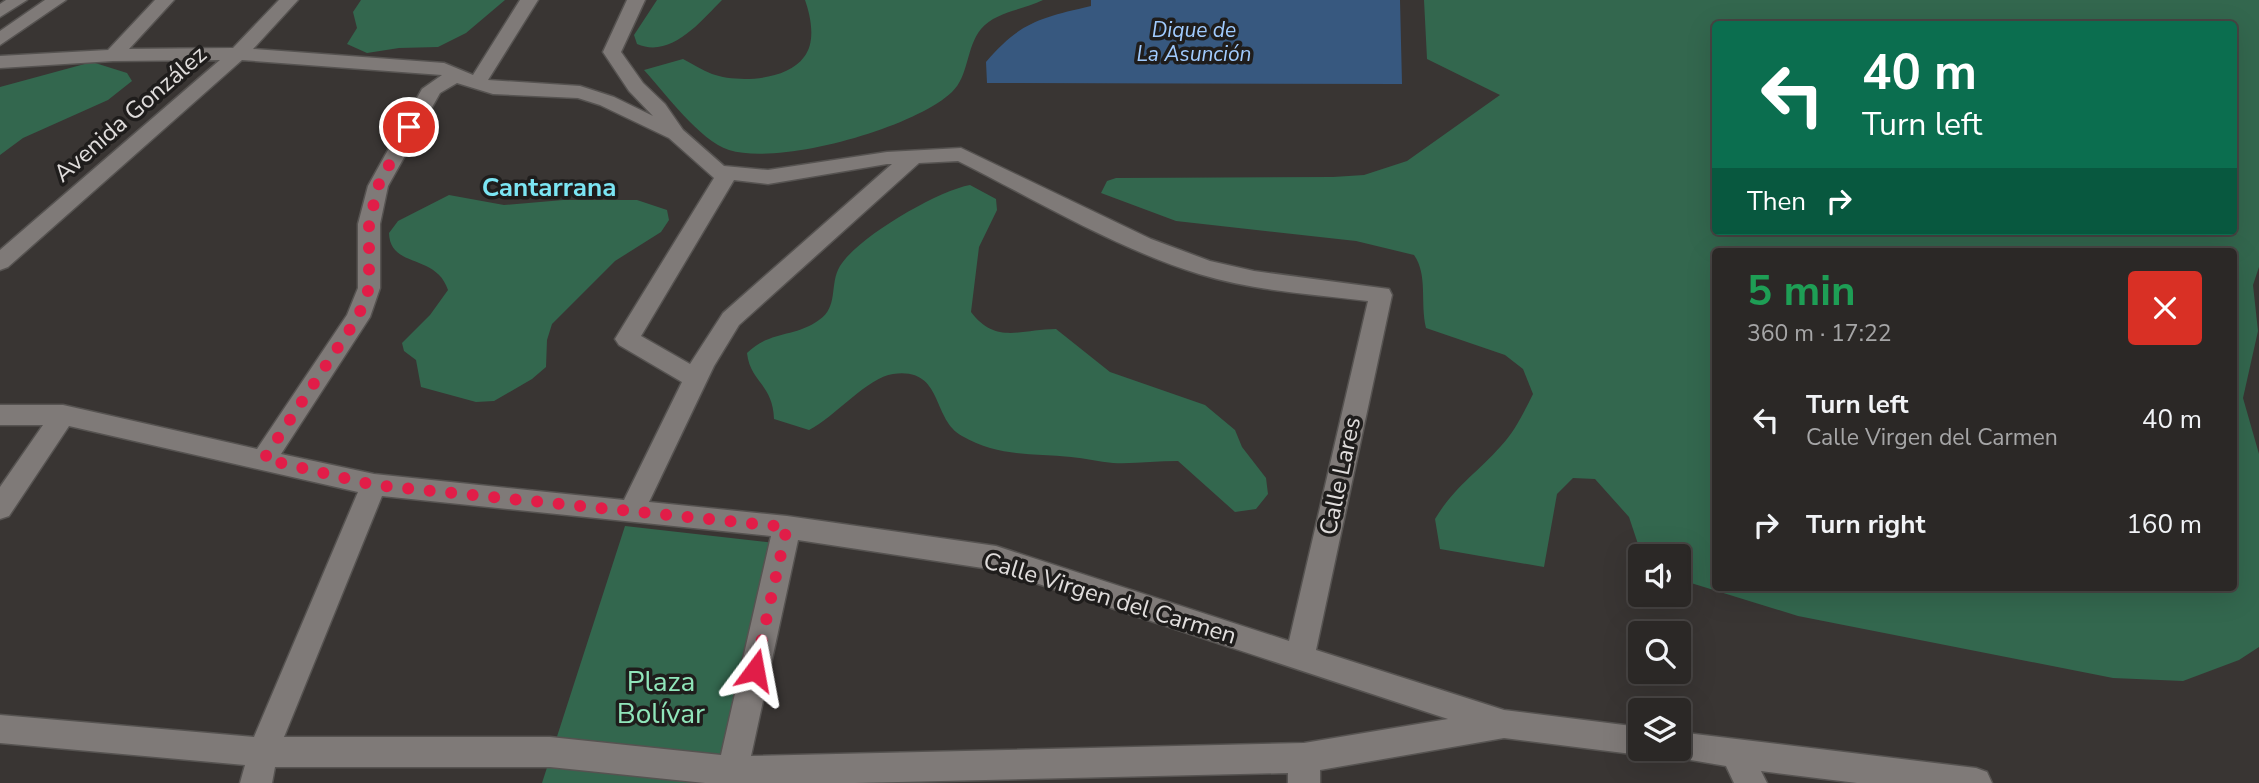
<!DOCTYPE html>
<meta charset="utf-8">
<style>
body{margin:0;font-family:"Nunito Sans",sans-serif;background:#33302e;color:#f1f3f6;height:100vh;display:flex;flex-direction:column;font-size:26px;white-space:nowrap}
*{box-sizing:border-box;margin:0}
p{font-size:23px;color:#a6a6a7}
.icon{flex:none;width:38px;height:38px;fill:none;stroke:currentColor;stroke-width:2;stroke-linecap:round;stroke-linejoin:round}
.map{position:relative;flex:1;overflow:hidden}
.sheet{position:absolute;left:1712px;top:248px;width:525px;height:343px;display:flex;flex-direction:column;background:#2b2826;border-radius:7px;box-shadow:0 7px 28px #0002,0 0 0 2px #474443}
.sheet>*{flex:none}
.guide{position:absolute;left:1712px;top:21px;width:525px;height:214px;border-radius:7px;box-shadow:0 7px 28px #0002,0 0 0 2px #474443;background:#0b6e4f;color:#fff;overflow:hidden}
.tools{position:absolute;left:1628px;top:544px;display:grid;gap:14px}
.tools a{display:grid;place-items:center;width:63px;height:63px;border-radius:7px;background:#2b2826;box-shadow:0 7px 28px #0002,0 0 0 2px #474443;font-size:35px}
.pin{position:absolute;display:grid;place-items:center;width:60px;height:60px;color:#fff;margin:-30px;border:4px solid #fff;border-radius:50%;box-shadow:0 2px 7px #0007}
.me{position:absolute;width:77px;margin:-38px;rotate:13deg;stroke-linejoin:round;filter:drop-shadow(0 0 5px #0008)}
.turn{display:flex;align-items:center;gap:24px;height:147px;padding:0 35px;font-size:32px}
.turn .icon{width:91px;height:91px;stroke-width:2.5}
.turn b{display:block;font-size:49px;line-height:60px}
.then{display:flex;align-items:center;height:66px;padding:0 35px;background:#0003;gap:14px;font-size:26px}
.round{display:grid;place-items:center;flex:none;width:74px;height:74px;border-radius:7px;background:#33302e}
.overview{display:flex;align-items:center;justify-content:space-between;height:119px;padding:0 35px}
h1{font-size:42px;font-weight:700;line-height:52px;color:#1e9e55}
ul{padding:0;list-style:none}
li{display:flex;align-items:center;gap:21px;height:105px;padding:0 35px}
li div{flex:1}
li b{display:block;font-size:26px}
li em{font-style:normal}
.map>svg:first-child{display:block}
</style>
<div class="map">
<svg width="2259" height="783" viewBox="0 0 2259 783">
<rect width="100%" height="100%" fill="#393533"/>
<path fill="#33674e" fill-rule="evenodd" d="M361 0H505L466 33 438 47 399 48 367 53 347 44 357 28 353 12Z
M657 0H722C701 21 671 59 637 44L634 35Z
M805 0H1043C1024 10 996 11 981 29 966 47 969 76 952 92 914 128 780 166 729 150 699 140 666 94 644 70L683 59C693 64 702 70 712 74 737 83 787 81 804 57 816 42 811 17 805 0Z
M1424 0H2259V267L2253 285 2258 331 2243 398 2259 454V647L2239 660 2183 681 2113 678 1798 616 1678 579V556H1647L1640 550 1629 517 1595 479 1573 478 1557 494 1544 567 1440 549 1435 519C1455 486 1476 474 1501 446 1515 431 1524 412 1533 394L1523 369 1505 355 1426 328C1420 302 1428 275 1414 255L1356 241 1176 221 1101 193 1107 181 1116 178 1333 177 1364 175 1407 161 1500 95 1427 59ZM2233 24V231H1715V24ZM2233 252V588H1715V252Z
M92 62 127 73 132 81 108 100 23 138 0 155V87Z
M970 185 996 199 997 210 979 247 971 312C996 345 1021 329 1056 329L1110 372 1205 405 1235 430 1242 447 1266 478 1268 494 1256 509 1235 512 1178 461C1156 461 1135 464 1113 463 1099 462 1085 458 1071 457 1031 453 998 457 962 436 931 419 944 367 893 374 868 377 835 417 809 430L774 419C773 384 750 382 747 353 771 330 794 338 819 320 839 307 829 284 840 266 858 237 937 191 970 185Z
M449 195 504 205 563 200H637L667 210 669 220 661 232 615 261 552 324 547 340 546 367 532 379 494 401 476 402 421 387 416 360 404 351 402 343 430 315 448 290C436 253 390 269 389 233L398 221Z
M625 526 784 544 730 783H542Z"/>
<path fill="#37587f" d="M1091 0H1400L1402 84 987 83 986 62C1020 22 1040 18 1091 6Z"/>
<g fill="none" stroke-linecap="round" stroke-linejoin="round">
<defs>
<path id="minor" d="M6 0H27L0 17V4Z
M45 0H66L0 45V31Z
M155 0H174L129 49 233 48 279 0H298L253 49 444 63 473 75 520 0H538L488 80 580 86 614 97 653 116 629 91 603 52 627 0H645L621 52 643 83 665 104 683 130 724 166 768 170 887 152 961 148 1151 239 1210 261 1254 271 1389 289 1392 295 1316 650 1504 710 1640 727V749L1651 751 1640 755 1504 738 1320 770V783H1288V773L855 783H705L550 767H275L272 783H240L245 765 0 743V715L254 737 358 492 69 426 9 516 0 519V487L43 425H0V405H63L257 449 347 315 358 288V224L368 186 422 89 442 75 242 60 8 267 0 270V250L220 60 113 61 0 68V56L108 50ZM457 83 493 94 578 98 600 105 669 138 714 178 615 339 619 345 682 382 624 500 374 474 281 454 370 317 380 288V224L388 186 440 93ZM958 161C1036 200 1115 248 1199 274 1254 291 1312 294 1368 301L1289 641 996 546 787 516 649 502 714 366 739 325 919 163ZM887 164H892L723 313 690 364 641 336 734 180 768 184ZM382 496 771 536 721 755 550 737H284ZM798 540 996 570 1448 719 1304 743 751 756Z
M1678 732 1976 768 1987 772 1992 783H1857L1761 771 1767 783H1734L1726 766 1667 756 1664 749H1678Z"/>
</defs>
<use href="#minor" stroke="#565351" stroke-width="3"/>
<use href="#minor" fill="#7f7a78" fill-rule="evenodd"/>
</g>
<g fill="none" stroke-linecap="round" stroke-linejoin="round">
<path stroke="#e11d48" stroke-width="12" stroke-dasharray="0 21.6" d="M409 127 378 186 369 224V288L358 317 264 459 374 485 787 527 755 670"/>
</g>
<g text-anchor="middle" stroke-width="7" stroke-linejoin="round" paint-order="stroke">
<g font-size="21" font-style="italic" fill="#a1cbfe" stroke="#1f1d1c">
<text x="1194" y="37">Dique de<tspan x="1194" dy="24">La Asunción</tspan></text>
</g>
<g font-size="24" fill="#e0dddc" stroke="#1f1d1c">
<text transform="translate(130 114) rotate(-41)" y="8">Avenida González</text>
<text transform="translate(1340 476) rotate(-78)" y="8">Calle Lares</text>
<text transform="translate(1110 598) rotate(17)" y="8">Calle Virgen del Carmen</text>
</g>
<g font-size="26" font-weight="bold" fill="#7be5f3" stroke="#1f1d1c">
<text x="549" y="196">Cantarrana</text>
</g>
<g font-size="28" fill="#90e6ba" stroke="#1f1d1c">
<text x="661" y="691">Plaza<tspan x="661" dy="32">Bolívar</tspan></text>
</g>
</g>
</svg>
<div class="tools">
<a><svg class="icon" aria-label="sound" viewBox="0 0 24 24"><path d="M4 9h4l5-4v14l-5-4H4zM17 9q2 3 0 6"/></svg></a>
<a><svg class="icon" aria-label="search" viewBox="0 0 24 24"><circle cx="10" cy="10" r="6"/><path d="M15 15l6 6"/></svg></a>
<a><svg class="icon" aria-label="layers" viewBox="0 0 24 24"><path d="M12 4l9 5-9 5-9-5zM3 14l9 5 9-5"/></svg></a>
</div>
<div class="pin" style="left:409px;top:127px;background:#d93025"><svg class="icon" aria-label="arrive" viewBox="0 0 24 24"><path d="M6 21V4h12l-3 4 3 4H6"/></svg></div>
<svg class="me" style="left:755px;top:670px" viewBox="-20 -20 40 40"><path d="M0-17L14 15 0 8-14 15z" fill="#e11d48" stroke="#fff" stroke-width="4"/></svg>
<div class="guide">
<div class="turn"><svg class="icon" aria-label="left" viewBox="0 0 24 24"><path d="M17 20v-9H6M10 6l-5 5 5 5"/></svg><div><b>40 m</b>Turn left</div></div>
<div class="then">Then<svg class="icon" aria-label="right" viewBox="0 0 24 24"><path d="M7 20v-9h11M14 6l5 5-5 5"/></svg></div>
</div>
<section class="sheet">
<div class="overview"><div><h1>5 min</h1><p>360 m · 17:22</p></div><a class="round" style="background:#d93025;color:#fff"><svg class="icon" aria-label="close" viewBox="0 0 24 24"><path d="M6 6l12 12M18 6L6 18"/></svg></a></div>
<ul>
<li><svg class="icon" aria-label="left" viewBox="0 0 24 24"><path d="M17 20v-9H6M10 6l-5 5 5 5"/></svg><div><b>Turn left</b><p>Calle Virgen del Carmen</p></div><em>40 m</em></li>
<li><svg class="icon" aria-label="right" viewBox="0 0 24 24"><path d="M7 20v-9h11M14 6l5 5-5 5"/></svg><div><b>Turn right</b></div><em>160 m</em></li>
</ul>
</section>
</div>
